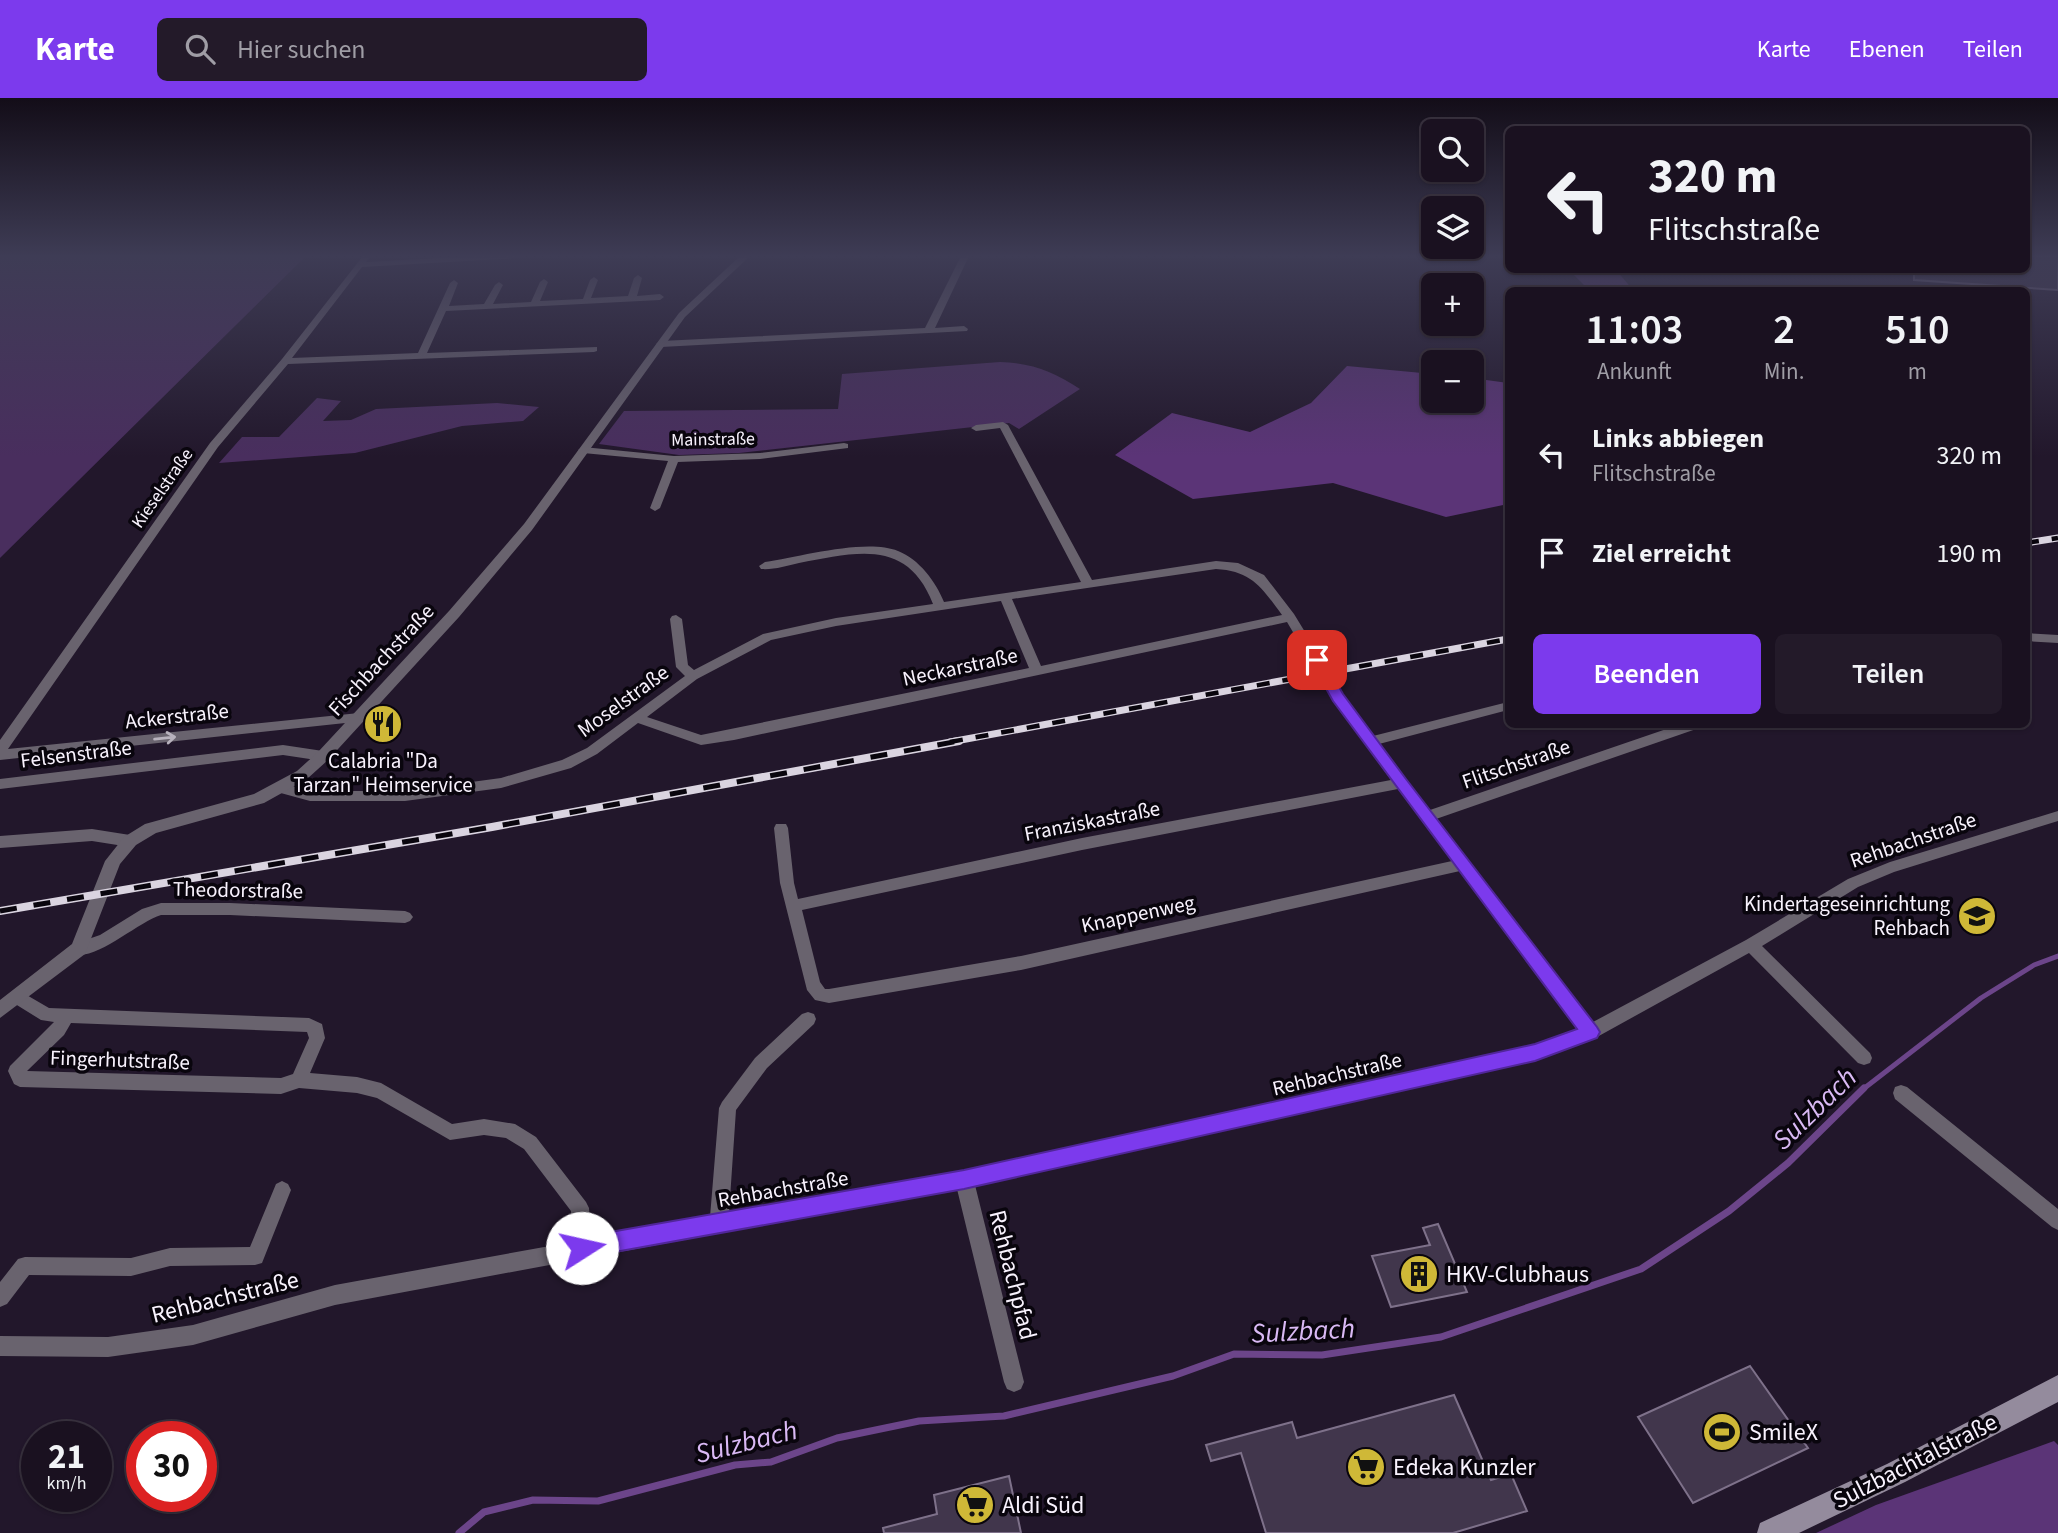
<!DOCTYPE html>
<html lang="de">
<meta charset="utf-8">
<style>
body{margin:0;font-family:"Source Sans 3",sans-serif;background:#231a29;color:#f1f3f6;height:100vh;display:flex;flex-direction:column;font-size:26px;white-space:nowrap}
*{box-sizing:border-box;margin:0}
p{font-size:23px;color:#9f9da5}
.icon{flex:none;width:38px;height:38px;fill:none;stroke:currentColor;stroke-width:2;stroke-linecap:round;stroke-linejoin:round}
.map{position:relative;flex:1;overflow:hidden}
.details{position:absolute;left:1505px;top:189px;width:525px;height:441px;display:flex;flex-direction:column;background:#1a1120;border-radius:10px;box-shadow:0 2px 5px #0004,0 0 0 2px #38313e}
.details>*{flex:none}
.guide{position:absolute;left:1505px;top:28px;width:525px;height:147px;border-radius:10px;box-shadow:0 2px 5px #0004,0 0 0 2px #38313e;background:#1a1120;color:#f1f3f6;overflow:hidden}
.fabs{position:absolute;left:1421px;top:21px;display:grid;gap:14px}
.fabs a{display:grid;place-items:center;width:63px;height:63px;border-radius:10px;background:#1a1120;box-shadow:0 2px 5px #0004,0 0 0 2px #38313e;font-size:35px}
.speed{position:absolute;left:21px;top:1323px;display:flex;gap:14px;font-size:35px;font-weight:700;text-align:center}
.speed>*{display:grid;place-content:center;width:91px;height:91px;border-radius:50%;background:#1a1120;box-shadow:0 2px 5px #0004,0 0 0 2px #38313e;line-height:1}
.speed small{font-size:18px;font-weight:400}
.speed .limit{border:10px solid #d22;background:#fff;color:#111}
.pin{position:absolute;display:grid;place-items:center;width:60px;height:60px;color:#fff;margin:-30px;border-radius:14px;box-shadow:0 4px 10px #0006}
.me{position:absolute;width:77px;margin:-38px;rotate:80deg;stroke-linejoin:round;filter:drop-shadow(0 0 5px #0008)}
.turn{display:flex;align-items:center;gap:24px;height:147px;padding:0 28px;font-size:32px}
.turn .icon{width:91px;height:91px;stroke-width:2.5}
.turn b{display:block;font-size:49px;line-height:60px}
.eta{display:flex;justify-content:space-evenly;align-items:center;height:119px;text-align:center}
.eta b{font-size:42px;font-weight:600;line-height:49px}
.action{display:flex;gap:14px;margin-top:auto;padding:14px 28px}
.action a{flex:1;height:80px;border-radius:10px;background:#7c3aed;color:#fff;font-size:28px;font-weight:600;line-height:80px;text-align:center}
.action a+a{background:#231a29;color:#f1f3f6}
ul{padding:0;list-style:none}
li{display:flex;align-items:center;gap:21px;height:98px;padding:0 28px}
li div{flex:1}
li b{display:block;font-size:26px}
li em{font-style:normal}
header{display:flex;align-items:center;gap:42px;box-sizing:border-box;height:98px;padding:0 35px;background:#7c3aed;color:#fff}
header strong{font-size:33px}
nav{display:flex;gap:38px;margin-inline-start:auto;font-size:24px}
.search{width:490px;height:63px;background:#231a29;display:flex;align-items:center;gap:18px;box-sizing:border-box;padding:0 24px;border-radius:10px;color:#9f9da5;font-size:26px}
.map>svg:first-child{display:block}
</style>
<header>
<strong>Karte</strong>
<div class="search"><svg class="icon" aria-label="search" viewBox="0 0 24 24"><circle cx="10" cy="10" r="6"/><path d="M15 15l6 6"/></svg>Hier suchen</div>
<nav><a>Karte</a><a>Ebenen</a><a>Teilen</a></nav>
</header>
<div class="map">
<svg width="2058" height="1435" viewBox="0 0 2058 1435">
<rect width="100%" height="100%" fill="#22172b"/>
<path fill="#492e5e" d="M0 158H306L0 460Z
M1000 264C1032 265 1054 274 1080 291L1019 331 1009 325 739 355 679 357 599 346 624 313 838 311 842 276Z
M317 300 341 303 323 323 351 322 376 311 497 305 539 309 523 323 462 328 355 355 219 365 242 339H279Z"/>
<path fill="#5b3477" d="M1569 172H1616L1633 192H1589Z
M1347 268 1433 276V303H1472V280L1508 285V406L1446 419 1333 385 1193 401 1115 357 1172 315 1250 334 1311 305Z
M2054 1343 2058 1347V1435H1816L1876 1407Z"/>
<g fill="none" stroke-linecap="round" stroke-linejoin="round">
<path stroke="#6c458a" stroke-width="5" d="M1862 992 1981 900 2034 867 2058 858"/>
<path stroke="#6c458a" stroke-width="7" d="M459 1435 484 1414 533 1402 598 1403 735 1367 771 1364 837 1340 919 1323 1004 1318 1173 1278 1234 1256 1322 1257 1441 1239 1641 1171 1729 1113 1788 1065 1864 990"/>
</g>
<path fill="#41364c" stroke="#7e718a" stroke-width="2" d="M2026 158H2058V192L1914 182V172H2026Z
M1438 1126 1467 1194 1391 1209 1372 1158 1430 1147 1423 1130Z
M1750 1268 1808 1350 1693 1405 1638 1319Z
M1454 1297 1491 1382 1511 1376 1527 1413 1453 1435H1266L1241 1355 1211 1363 1206 1347 1292 1324 1297 1340Z
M1009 1378 1021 1435H884L883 1430 937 1416 934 1397Z"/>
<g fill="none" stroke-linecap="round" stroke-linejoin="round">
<path fill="#69636e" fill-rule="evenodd" d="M363 158H371L366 164 478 158H522L518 160 362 169 292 260 418 255 450 185 454 182 458 185 449 208 484 206 495 187 499 184 503 187 493 206 531 204 540 184 544 181 548 184 540 203 583 201 590 182 594 179 598 182 591 200 628 198 634 180 638 177 642 180 637 198 660 196 664 199 660 202 446 213 427 255 597 249V253L594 254 288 266 218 349 8 651 359 615 364 617 365 620 364 623 0 662V642L210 345 282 261Z
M961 158H969L935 230 964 228 968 231 967 233 661 249 656 246 661 243 925 230Z
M1003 324 1008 327 1092 482 1216 463 1238 465 1264 477 1294 516 1343 596 1373 638 1508 604V612L1379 646 1430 712 1681 626H1703L1702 629 1436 721 1593 924 1746 842 1848 781 1890 764 2058 713V723L1894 774 1858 789 1762 848 1870 955 1872 960 1870 965 1864 967 1858 965 1749 855 1597 939 1535 961 975 1087 1024 1284 1021 1291 1014 1294 1007 1291 1004 1284 957 1091 335 1207 193 1247 108 1259 0 1258V1238L108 1239 193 1227 335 1187 572 1144 571 1113 524 1051 506 1040 484 1037 450 1042 377 1000 357 995 299 990 281 996 20 989 14 986 8 973 10 968 54 924 41 922 12 904 10 899 12 894 18 892 49 910 309 920 322 926 325 940 310 975 357 979 381 985 452 1026 484 1021 515 1026 536 1039 586 1104 589 1110 591 1141 710 1119 719 1010 722 1004 755 960 802 916 808 914 814 916 816 921 814 926 767 970 736 1012 729 1115 964 1072 1535 947 1579 931 1460 773 1021 872 829 905 815 902 807 892 780 785 774 730 776 726H786L788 730 794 785 798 801 1082 740 1391 682 1333 602 1287 524 734 642 701 647 638 625 597 656 571 670 501 690 405 703H310L277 694 275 690 282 685 310 693H405L501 680 562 662 587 650 685 578 676 569 670 521 672 518 676 517 682 521 688 567 694 572 763 536 836 520 933 506C907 439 855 455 799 465 787 468 773 472 761 471L759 468 765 464C800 459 866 440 898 453 919 461 936 484 944 504L1081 484 1000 330 976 333 971 330 976 327ZM1216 471C1252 473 1262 490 1282 517L1041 568 1012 501ZM1001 503 1029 570 701 637 647 619 697 581 771 542 836 528ZM1398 691 1452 763 1021 858 829 891H825L820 884 802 812 1082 752ZM71 925 307 934 309 940 293 976 281 980 27 973 64 937Z
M844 345 848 346V350L760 361 678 364 660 410 655 413 650 410 668 363 583 355 578 352 583 349 674 358 760 355Z
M2026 535 2058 537V545L2026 543Z
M283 647 323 653 330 658 323 663 283 657 0 691V681Z
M92 731 130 737 135 739 137 743 135 747 130 749 92 743 0 750V738Z
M161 805H230L405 813 410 815 413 819 410 823 405 825 230 817H161C138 824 96 863 74 856L71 851 74 846 100 837 142 811Z
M1901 987 1907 989 2058 1111V1132L2052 1129 1895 1001 1893 995 1895 989Z
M282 1083 288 1086 291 1092 262 1165 255 1167 170 1168 131 1178 29 1177 7 1206 0 1209V1184L18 1161 25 1159 131 1160 170 1150 250 1149 276 1086Z"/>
<path fill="#69636e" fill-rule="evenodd" d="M740 158H750L685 219 532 432 459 519 328 662 307 681 264 705 156 735 136 747 120 766 85 856 0 920V902L72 846 105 763 124 739 145 726 254 696 297 673 318 654 449 513 524 426 679 215Z"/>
<path fill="#948b9d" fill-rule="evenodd" d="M2058 1277V1304L1905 1384 1799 1435H1757L1760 1425 1887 1366Z"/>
<defs>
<path id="rail-far1" d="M2026 445 2058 440
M950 644 1508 541"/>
<path id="rail" d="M0 813 492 729 959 643"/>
</defs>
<use href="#rail-far1" stroke="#dad4e0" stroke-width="7"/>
<use href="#rail" stroke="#dad4e0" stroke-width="8"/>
<use href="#rail-far1" stroke="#09050d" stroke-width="4.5" stroke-dasharray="13" stroke-linecap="butt"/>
<use href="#rail" stroke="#09050d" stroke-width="5" stroke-dasharray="17" stroke-linecap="butt"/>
</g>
<defs><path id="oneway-shaft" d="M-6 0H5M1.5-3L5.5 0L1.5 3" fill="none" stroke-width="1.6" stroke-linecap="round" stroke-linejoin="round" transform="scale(1.75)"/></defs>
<use stroke="#b8b2bd" href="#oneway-shaft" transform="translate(165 640) rotate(-6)"/>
<linearGradient id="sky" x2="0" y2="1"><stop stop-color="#130d18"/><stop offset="0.44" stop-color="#3e3c55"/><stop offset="1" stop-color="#3e3c55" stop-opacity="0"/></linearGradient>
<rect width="2058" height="359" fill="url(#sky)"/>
<path fill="#7c3aed" stroke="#51269a" stroke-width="2" d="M1317 558 1322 559 1343 596 1406 681 1597 929 1600 934 1597 940 1535 963 964 1091 582 1160 575 1157 572 1150 575 1142 582 1139 964 1072 1535 946 1577 931 1333 603 1310 562Z"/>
<defs>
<symbol id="restaurant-disc" viewBox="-11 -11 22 22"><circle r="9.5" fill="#cfb837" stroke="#09050d"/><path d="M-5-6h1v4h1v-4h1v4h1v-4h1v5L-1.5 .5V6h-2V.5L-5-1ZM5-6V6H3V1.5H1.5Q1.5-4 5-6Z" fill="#111"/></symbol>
<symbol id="school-disc" viewBox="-11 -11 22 22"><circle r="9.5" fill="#cfb837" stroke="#09050d"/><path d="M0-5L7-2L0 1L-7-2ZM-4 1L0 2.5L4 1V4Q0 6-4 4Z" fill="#111"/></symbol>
<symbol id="building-disc" viewBox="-11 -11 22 22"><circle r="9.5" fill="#cfb837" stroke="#09050d"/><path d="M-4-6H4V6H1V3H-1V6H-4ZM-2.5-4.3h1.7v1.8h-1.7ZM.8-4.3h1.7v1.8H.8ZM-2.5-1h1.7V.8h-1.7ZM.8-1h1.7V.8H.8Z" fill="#111"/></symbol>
<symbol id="stadium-disc" viewBox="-11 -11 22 22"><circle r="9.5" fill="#cfb837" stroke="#09050d"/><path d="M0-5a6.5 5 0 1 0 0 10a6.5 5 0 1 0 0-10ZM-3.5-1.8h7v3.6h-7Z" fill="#111"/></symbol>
<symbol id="supermarket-disc" viewBox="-11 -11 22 22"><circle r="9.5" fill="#cfb837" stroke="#09050d"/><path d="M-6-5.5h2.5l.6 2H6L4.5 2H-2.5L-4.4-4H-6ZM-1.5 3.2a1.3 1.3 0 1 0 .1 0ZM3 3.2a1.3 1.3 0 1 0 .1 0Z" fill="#111"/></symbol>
</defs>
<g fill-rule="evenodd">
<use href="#restaurant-disc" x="361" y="604" width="44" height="44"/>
<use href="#school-disc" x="1955" y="796" width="44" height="44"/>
<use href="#building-disc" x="1397" y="1154" width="44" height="44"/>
<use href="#stadium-disc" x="1700" y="1312" width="44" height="44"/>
<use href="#supermarket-disc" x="1344" y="1347" width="44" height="44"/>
<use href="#supermarket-disc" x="953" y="1385" width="44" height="44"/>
</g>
<g text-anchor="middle" stroke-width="7" stroke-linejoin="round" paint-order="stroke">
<g font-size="18" fill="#f8f2fd" stroke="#09050d">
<text transform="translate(713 341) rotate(-1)" y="6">Mainstraße</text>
<text transform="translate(162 390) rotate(-55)" y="6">Kieselstraße</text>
</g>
<g font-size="21" fill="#f8f2fd" stroke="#09050d">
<text transform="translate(381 562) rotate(-47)" y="7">Fischbachstraße</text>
<text transform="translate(960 569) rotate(-12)" y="7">Neckarstraße</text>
<text transform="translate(623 603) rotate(-36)" y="7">Moselstraße</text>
<text transform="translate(177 618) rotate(-6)" y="7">Ackerstraße</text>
<text transform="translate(76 656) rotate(-7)" y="7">Felsenstraße</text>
<text transform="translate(1516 666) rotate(-19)" y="7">Flitschstraße</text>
<text transform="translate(1092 723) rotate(-11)" y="7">Franziskastraße</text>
<text transform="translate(1913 742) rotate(-19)" y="7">Rehbachstraße</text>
<text transform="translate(238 792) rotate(1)" y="7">Theodorstraße</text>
<text transform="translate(1138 816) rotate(-12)" y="7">Knappenweg</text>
<text transform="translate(120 962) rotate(2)" y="7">Fingerhutstraße</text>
<text transform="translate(1337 976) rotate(-13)" y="7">Rehbachstraße</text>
<text transform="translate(783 1091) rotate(-10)" y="7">Rehbachstraße</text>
</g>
<g font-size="21" fill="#f8f2fd" stroke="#09050d">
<text x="383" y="670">Calabria "Da<tspan x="383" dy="24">Tarzan" Heimservice</tspan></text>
<text x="1950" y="813" text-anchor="end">Kindertageseinrichtung<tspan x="1950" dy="24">Rehbach</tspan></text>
</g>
<g font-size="24" fill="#f8f2fd" stroke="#09050d" text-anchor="start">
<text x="1446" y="1184">HKV-Clubhaus</text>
<text x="1749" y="1342">SmileX</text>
<text x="1393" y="1377">Edeka Kunzler</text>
<text x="1002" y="1415">Aldi Süd</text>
</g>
<g font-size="24" fill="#f8f2fd" stroke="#09050d">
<text transform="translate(1013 1177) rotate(76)" y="8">Rehbachpfad</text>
<text transform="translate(225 1199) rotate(-14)" y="8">Rehbachstraße</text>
<text transform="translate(1915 1363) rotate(-27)" y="8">Sulzbachtalstraße</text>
</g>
<g font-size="28" font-style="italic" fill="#d9b9f4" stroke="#09050d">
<text transform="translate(1814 1010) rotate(-44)" y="10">Sulzbach</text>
<text transform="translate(1303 1232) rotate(-3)" y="10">Sulzbach</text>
<text transform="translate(746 1343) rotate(-14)" y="10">Sulzbach</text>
</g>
</g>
</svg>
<div class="fabs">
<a><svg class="icon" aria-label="search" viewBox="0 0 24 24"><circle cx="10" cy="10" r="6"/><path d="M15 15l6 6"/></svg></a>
<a><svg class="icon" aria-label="layers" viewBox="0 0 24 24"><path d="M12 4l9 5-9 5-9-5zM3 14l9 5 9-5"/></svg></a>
<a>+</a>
<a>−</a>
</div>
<div class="speed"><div>21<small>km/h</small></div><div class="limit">30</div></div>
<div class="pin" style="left:1317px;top:562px;background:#d93025"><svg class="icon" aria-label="arrive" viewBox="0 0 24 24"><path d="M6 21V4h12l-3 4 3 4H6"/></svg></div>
<svg class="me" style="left:582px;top:1150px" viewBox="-20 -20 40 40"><circle r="19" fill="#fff"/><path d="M0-13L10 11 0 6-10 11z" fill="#7c3aed"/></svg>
<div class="guide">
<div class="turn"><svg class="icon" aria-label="left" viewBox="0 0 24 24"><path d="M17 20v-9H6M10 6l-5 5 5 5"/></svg><div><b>320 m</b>Flitschstraße</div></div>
</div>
<section class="details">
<div class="eta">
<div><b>11:03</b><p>Ankunft</p></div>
<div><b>2</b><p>Min.</p></div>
<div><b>510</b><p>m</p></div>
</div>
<ul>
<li><svg class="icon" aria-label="left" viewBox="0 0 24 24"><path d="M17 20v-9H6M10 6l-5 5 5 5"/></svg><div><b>Links abbiegen</b><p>Flitschstraße</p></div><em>320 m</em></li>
<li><svg class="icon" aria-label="arrive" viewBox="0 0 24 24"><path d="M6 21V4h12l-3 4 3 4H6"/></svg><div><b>Ziel erreicht</b></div><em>190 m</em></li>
</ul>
<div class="action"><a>Beenden</a><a>Teilen</a></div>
</section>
</div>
